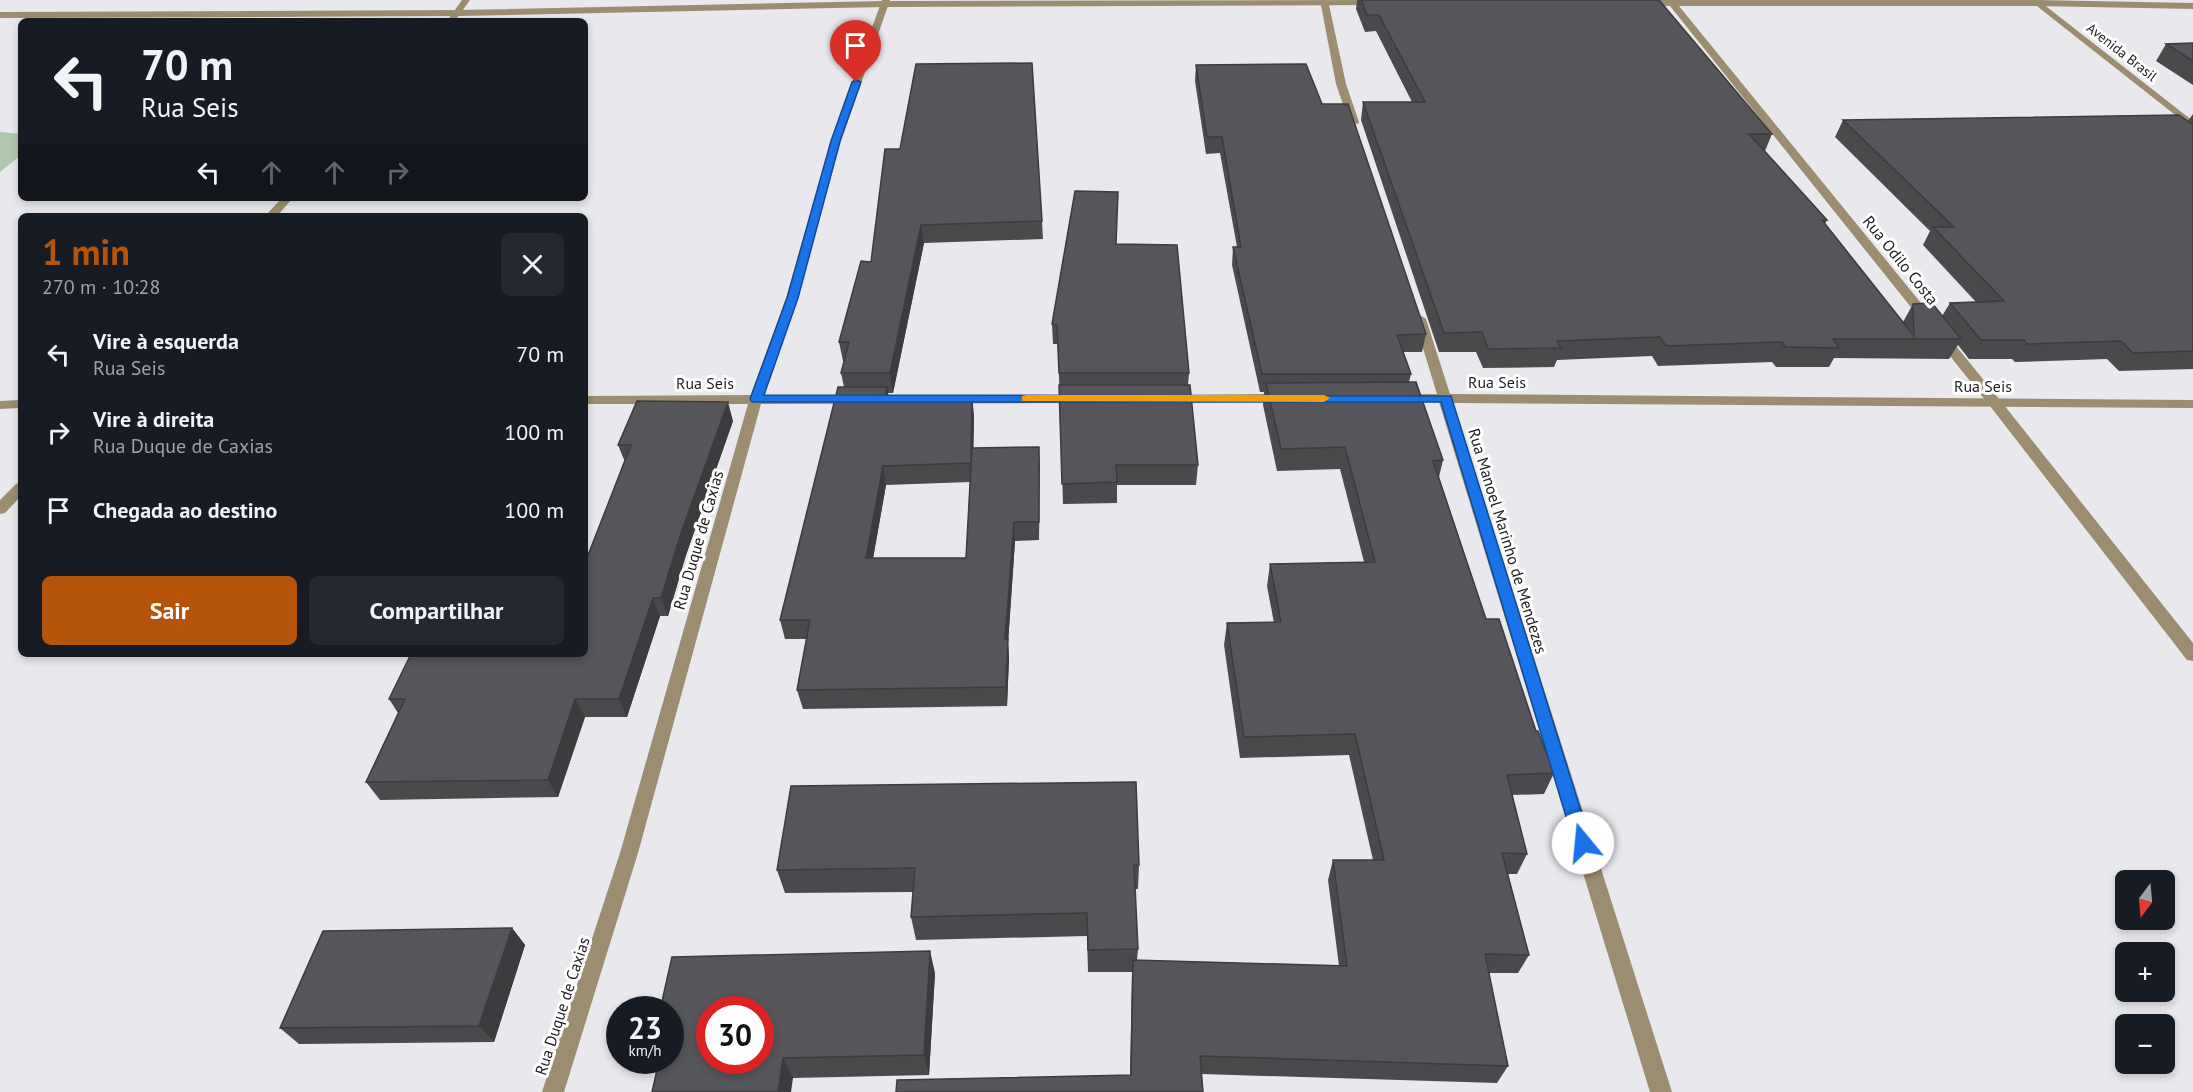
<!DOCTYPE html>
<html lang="pt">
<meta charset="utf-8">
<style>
body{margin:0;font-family:"PT Sans",sans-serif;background:#242831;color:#f1f3f6;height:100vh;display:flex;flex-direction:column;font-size:22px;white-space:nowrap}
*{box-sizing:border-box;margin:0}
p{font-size:20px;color:#9ea1a6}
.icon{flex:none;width:33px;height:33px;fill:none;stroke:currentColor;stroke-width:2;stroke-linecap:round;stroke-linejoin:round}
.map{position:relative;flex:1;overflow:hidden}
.panel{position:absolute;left:18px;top:213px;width:570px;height:444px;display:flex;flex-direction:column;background:#171b24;border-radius:9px;box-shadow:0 3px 9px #0003}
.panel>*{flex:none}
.top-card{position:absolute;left:18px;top:18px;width:570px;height:183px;border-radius:9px;box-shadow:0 3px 9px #0003;background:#171b24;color:#f1f3f6;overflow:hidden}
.needle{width:39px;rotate:196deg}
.buttons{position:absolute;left:2115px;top:870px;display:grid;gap:12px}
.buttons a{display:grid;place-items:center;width:60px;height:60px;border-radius:9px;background:#171b24;box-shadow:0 3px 9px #0003;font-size:30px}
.speed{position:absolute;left:606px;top:996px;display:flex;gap:12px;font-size:30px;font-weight:700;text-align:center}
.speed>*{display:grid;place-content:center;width:78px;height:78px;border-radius:50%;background:#171b24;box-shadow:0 3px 9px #0003;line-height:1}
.speed small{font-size:15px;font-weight:400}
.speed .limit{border:9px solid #d22;background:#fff;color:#111}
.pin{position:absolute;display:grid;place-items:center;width:51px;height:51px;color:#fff;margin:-62px -26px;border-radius:50% 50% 50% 0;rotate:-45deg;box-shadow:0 0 6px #0007}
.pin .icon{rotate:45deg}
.me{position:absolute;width:66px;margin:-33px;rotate:343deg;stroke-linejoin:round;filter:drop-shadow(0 0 4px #0008)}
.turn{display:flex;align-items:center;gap:21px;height:126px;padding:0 24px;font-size:27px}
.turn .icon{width:78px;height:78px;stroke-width:2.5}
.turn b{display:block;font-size:42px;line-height:51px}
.lanes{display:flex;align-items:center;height:57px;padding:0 24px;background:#0003;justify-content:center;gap:30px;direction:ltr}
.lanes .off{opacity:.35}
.round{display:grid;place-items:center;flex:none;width:63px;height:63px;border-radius:9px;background:#242831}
.head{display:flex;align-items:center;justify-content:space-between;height:102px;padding:0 24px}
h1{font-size:36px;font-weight:700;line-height:45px;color:#b45309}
.button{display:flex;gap:12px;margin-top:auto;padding:12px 24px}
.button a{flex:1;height:69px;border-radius:9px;background:#b45309;color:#fff;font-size:24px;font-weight:700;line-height:69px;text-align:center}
.button a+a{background:#242831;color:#f1f3f6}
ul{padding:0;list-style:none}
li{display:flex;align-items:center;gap:18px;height:78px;padding:0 24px}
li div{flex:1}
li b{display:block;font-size:22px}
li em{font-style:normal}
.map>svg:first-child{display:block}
</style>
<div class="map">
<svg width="2193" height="1092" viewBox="0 0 2193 1092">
<rect width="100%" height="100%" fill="#e8e8ed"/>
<path fill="#b1c6af" d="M0 132 21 134V155L0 172Z"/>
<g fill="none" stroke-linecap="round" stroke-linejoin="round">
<path fill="#9c8d70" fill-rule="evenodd" d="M462 0H470L455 21H447Z
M882 0H890L841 141 798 298 764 395H1080L1087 399 1080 403 761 404 638 853 564 1092H542L620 853 748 404H585V396L751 395 786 298 831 141Z
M1320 0H1328L1346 84 1359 122 1358 124 1349 122 1336 84Z
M2029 0H2038L2193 121V129Z
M282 198H293L277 216H265Z
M1420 315 1426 319 1450 394 2193 400V408L1453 403 1672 1092H1650L1439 402H1401L1394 398 1401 394H1437L1414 319Z
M1284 394 1291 398 1289 401 1173 403 1166 399 1173 395Z
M21 400V408L0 409V401Z
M21 482V496L5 513 0 514V500L16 484Z"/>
<path fill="#9c8d70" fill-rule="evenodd" d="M1377 0 1381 3 1380 5 884 7 458 16 0 18V12L458 10 884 1Z
M1641 0H2037L2193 3V9L2037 6H1679L2000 400 2193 643V661L2187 660 1990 406 1670 6 1638 5V1Z"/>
</g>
<path fill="#4a4a4d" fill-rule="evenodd" d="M1357 0H1659L1772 134 1765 151 1827 220 1825 224 1903 322 1913 304 1942 316 1950 303 1976 302 1923 245 1930 231 1835 137 1843 120 2188 121 2193 114V369L2119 371 2107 359 2015 362 2012 359H1969L1958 345 1949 359 1834 358 1829 367H1776L1772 362 1658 366 1652 356 1557 360 1554 367 1483 368 1476 352H1439L1361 120 1363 102H1412L1376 31 1365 32 1356 9Z
M2193 43V85L2156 61 2166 44Z
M1196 65 1322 104 1426 334 1422 352H1403L1411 374 1409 382 1443 460 1439 477 1486 619 1536 731 1554 773 1544 794 1512 795 1527 854 1517 874H1508L1529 955 1518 973H1489L1508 1066 1497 1083 1202 1074 1130 1075 1132 972H1088L1087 936 916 940 911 917 913 892 785 893 777 870 1139 865 1138 889H1135L1138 949 1137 960 1339 966 1328 880 1333 860H1373L1349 755 1240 758 1224 645 1227 623H1274L1267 586 1270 564 1364 562 1340 469 1277 471 1263 405 1264 392H1260L1232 265 1233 247H1237L1220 153 1206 154 1195 81Z
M885 149 1042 221 1043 239 924 243 893 393H888L889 400 974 415 973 448 1039 447V540L1015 541 1008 643 1009 658 1007 706 803 709 797 690 807 639H785L780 620 844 387 841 373 844 361H843L839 342 871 262ZM970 482 966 558H873L886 485Z
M1117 244 1189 373 1188 385 1198 465 1196 485H1117V503L1063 504 1058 344H1053L1052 324Z
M733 421 686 555 668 616H660L627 717H585L558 797 380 800 366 782 398 713 389 699 585 654 625 462 618 445Z
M512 928 525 945 494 1042 299 1044 280 1028Z
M935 973 929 1075 793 1078 656 1073 648 1061Z"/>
<path fill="#3c3c3f" d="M921 225 924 243 893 393 890 373Z
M887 387 890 406 884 400Z
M972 396 974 415 973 482 971 463Z
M728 402 733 421 686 555 668 616 661 598 680 536Z
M1039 447 1040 466 1039 540Z
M883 466 886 485 870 576 866 558Z
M1014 522 1015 541 1008 643 1009 658 1007 706 1006 687 1005 639Z
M653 598 660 616 627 717 619 699Z
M575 699 585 717 558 797 548 780Z
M512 928 525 945 494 1042 479 1026Z
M930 951 935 973 929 1075 924 1055Z
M783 1058 793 1078 791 1092H778Z"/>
<path fill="#56565a" stroke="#3c3c3f" stroke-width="1.5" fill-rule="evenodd" d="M1361 0H1659L1772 134H1749L1827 220H1822L1914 336 1913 304 1932 303 1961 339H1833L1839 348 1785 347 1782 342 1666 346 1660 337 1557 341 1561 348 1488 349 1482 332 1444 333 1363 102H1425L1379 15H1367Z
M2193 43V61L2166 44Z
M1032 63 1042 221 921 225 890 373H841L849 342H839L861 261 871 262 885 149H900L916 64Z
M1306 64 1322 104H1348L1426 334 1397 335 1411 374H1262L1233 247H1241L1222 137H1207L1196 65Z
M2179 115 2193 125V351L2133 353 2121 341 2027 344 2024 340H1981L1950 303 2004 301 1933 227H1954L1843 120Z
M1075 191 1118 192 1116 244 1177 245 1189 373H1059L1057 325 1052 324Z
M1416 382 1443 460 1433 461 1486 619H1499L1536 731H1538L1554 773 1507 775 1527 854 1502 853 1529 955 1485 954 1508 1066 1200 1056 1203 1092H896L897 1080 1131 1075 1133 960 1347 966 1333 860H1384L1355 734 1244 737 1227 623 1281 622 1270 564 1375 562 1345 447 1281 449 1266 383Z
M1059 385H1190L1198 465H1116L1117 482 1062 484Z
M838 387H887L884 400 972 396 971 463 883 466 866 558H966L972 448 1039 447V522H1014L1005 639H1008L1006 687 797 690 810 620H780Z
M637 401 728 402 680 536 661 598H653L619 699H575L548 780 366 782 405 699H389L411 654H585V563L631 445H618Z
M1136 782 1139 865H1134L1138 949 1088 950 1087 913 911 917 915 868 777 870 791 786Z
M512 928 479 1026 280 1028 323 931Z
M930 951 924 1055 783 1058 778 1092H652L659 1061 648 1060H670V1010H660L672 957ZM710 1010H760V1060H710Z"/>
<path fill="#1a73e8" stroke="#114b97" stroke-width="1.5" d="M856 80 861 82 840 141 798 298 764 395 1451 396 1591 843 1589 849 1583 851 1577 849 1574 843 1441 402H752L750 399 787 298 831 141 852 82Z"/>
<path fill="#f59e0b" d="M1026 395H1324L1330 398 1324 402 1022 401V396Z"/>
<g text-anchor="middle" stroke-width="6" stroke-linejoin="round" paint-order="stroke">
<g font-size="14" fill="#1d1d1e" stroke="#fff">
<text transform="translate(2122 52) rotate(38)" y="5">Avenida Brasil</text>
</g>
<g font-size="16" fill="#1d1d1e" stroke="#fff">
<text transform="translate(1901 260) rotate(51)" y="6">Rua Odilo Costa</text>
<text x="1497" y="388">Rua Seis</text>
<text x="705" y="389">Rua Seis</text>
<text x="1983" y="392">Rua Seis</text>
<text transform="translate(698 540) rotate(-74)" y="6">Rua Duque de Caxias</text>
<text transform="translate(1508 541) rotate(73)" y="6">Rua Manoel Marinho de Mendezes</text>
<text transform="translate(562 1006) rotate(-72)" y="6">Rua Duque de Caxias</text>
</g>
</g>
</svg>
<div class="buttons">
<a><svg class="needle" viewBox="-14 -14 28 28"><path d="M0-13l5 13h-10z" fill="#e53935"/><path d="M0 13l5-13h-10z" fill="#9ea1a6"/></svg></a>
<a>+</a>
<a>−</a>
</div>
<div class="speed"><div>23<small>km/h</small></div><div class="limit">30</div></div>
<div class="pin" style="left:856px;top:82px;background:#d93025"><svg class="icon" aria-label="arrive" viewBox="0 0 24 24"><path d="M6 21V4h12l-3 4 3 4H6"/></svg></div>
<svg class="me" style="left:1583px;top:843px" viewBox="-20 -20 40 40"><circle r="19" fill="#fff"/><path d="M0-13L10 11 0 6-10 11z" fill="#1a73e8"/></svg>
<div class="top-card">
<div class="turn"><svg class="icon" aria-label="left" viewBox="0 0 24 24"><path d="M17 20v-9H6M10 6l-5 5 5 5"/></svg><div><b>70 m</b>Rua Seis</div></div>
<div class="lanes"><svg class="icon" aria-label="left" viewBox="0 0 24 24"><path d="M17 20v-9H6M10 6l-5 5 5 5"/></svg><svg class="icon off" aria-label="ahead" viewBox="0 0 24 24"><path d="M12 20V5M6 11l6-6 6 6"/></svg><svg class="icon off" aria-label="ahead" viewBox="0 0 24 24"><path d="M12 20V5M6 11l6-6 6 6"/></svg><svg class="icon off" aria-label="right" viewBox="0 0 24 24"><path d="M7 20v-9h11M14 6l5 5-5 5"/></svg></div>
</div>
<section class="panel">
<div class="head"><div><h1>1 min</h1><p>270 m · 10:28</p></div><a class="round"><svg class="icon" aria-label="close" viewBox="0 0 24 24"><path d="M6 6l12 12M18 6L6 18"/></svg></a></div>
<ul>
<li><svg class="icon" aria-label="left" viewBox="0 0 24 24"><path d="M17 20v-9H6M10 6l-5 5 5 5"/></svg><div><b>Vire à esquerda</b><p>Rua Seis</p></div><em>70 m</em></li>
<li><svg class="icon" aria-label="right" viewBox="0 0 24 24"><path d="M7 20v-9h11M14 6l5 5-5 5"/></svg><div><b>Vire à direita</b><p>Rua Duque de Caxias</p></div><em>100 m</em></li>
<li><svg class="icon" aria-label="arrive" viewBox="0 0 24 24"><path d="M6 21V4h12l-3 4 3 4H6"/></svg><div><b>Chegada ao destino</b></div><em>100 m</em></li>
</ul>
<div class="button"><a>Sair</a><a>Compartilhar</a></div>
</section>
</div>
